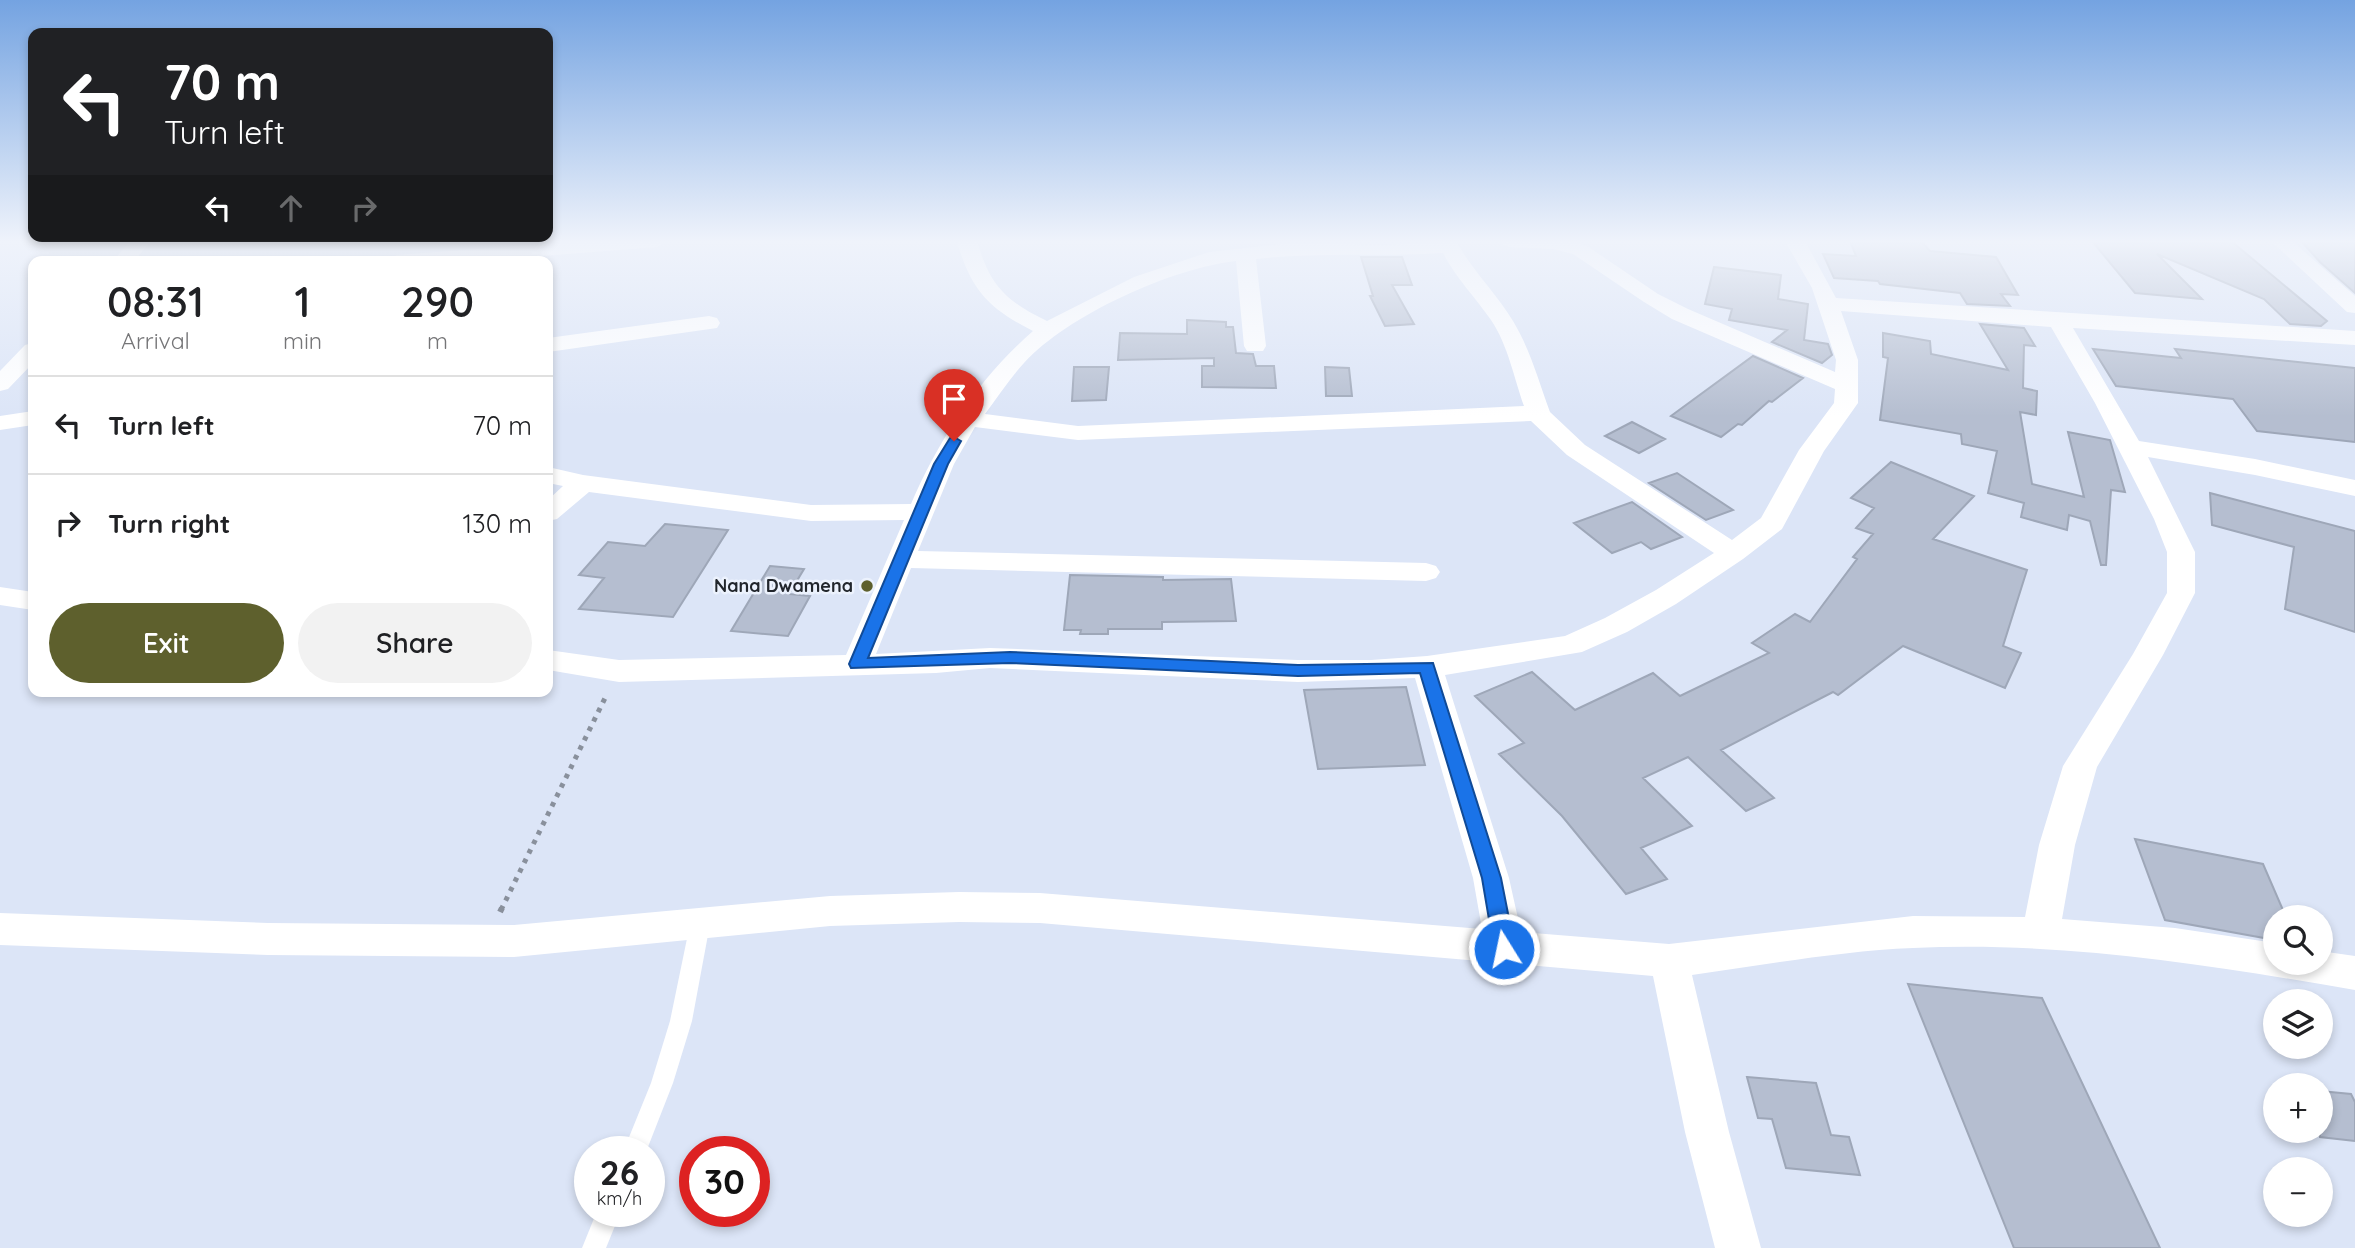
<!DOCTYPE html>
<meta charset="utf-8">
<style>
body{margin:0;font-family:Quicksand,sans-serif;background:#f2f2f2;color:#202124;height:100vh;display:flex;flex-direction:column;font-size:26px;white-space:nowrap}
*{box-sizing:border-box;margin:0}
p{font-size:23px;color:#757577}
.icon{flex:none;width:38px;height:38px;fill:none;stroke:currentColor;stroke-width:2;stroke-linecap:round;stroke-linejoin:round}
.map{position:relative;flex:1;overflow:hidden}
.panel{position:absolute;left:28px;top:256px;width:525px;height:441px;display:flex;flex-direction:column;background:#fff;border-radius:14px;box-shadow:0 4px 10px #0003}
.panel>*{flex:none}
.banner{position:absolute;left:28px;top:28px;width:525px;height:214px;border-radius:14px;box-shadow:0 4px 10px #0003;background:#202124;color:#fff;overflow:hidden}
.buttons{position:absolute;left:2263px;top:905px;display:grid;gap:14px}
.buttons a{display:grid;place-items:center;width:70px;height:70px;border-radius:50%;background:#fff;box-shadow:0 4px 10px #0003;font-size:35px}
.speed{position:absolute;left:574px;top:1136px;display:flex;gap:14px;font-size:35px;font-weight:700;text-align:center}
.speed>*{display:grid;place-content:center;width:91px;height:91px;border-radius:50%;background:#fff;box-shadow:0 4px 10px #0003;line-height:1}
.speed small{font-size:18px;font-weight:400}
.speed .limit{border:10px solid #d22;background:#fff;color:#111}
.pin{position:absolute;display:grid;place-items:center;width:60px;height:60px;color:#fff;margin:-72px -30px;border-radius:50% 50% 50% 0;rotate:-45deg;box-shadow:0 0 7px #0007}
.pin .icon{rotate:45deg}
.me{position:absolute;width:77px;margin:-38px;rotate:350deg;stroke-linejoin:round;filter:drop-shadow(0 0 5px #0008)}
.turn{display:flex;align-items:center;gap:24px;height:147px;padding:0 21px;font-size:32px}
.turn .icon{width:91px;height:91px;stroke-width:2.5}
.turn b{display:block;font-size:49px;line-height:60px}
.lanes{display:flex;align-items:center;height:66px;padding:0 21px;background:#0003;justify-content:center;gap:35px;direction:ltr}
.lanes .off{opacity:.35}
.eta{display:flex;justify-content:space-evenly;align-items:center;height:119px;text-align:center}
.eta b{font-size:42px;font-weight:600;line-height:49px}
.button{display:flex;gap:14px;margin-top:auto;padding:14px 21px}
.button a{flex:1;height:80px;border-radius:42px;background:#5e602d;color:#fff;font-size:28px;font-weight:600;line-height:80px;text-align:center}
.button a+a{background:#f2f2f2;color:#202124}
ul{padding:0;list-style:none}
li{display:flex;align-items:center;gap:21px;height:98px;padding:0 21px;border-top:2px solid #e0e0e0}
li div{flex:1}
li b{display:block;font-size:26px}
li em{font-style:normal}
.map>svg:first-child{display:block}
</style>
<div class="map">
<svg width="2355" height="1248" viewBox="0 0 2355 1248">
<rect width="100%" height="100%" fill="#dce5f7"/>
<path fill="#b5bed0" stroke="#9ea7b8" stroke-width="2" d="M1850 241H1921L1930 251 1996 257 2018 295 2001 294 2010 306 1967 304 1960 293 1880 284 1878 281 1834 278 1823 254 1856 256Z
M2092 241H2231L2327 321 2321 326 2290 324 2264 299 2157 254 2202 299 2135 293Z
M2301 241H2355V293L2320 262Z
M1361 257H1402L1412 285H1392L1414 324 1385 326 1370 296H1373Z
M1714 267 1781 275 1778 299 1808 304 1804 340 1828 344 1832 355 1822 363 1772 342 1787 330 1729 320 1732 309 1705 304Z
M1187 320 1226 322V327H1233L1236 353 1253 354 1256 366H1274L1276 388 1202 387V366H1214V358L1118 360 1120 333 1187 334Z
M1980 324 2024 328 2035 346 2024 345 2023 388 2037 391 2036 415 2020 412 2032 484 2084 497 2068 432 2110 440 2125 492 2111 490 2106 565H2101L2090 521 2069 515 2067 530 2021 517 2024 503 1988 493 1997 451 1962 444 1961 434 1880 420 1888 358 1883 357V333L1930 341 1931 354 2008 370Z
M2093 349 2181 358 2175 349 2355 368V442L2257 431 2233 399 2116 386Z
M1753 356 1803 378 1772 402 1769 401 1742 425 1738 424 1721 437 1671 416Z
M1074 367H1109L1106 400 1072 401Z
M1325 367 1349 368 1352 396H1326Z
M1632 422 1665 439 1639 453 1605 436Z
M1891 462 1974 496 1933 539 2027 570 2003 646 2021 653 2005 688 1903 646 1838 695 1833 692 1721 750 1774 798 1746 811 1688 757 1643 778 1692 826 1641 848 1667 879 1626 894 1562 816 1499 754 1524 743 1475 696 1532 672 1575 710 1653 673 1680 696 1769 653 1752 643 1795 614 1810 622 1857 559 1853 557 1873 534 1856 528 1874 508 1851 498Z
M1677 473 1733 510 1706 520 1649 483Z
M2210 493 2355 531V632L2285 609 2294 547 2212 525Z
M1632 502 1682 537 1651 549 1641 542 1612 553 1574 523Z
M665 524 728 530 673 617 579 609 604 578 579 575 608 542 645 546Z
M770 566 804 569 789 594 810 596 788 636 731 631Z
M1070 575 1163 577V580L1231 579 1236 621 1162 622V629H1108V634H1080L1081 630H1064Z
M1406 687 1425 765 1318 769 1304 690Z
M2135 839 2263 864 2286 917H2275V940L2165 920Z
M1908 984 2042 998 2160 1248H2014Z
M1747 1077 1816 1083 1831 1135 1849 1137 1860 1175 1786 1168 1772 1119 1758 1118Z
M2320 1091 2351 1094 2355 1102V1141L2320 1137Z"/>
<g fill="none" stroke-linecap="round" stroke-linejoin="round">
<path stroke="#89909c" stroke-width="5" stroke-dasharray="4.5 6" stroke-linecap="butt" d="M501 910 607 694"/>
<path stroke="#89909c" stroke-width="6" stroke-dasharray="5 7" stroke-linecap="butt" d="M500 912 502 908"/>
<path fill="#fff" fill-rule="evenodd" d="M700 916 707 918 710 924 692 1021 673 1083 646 1152H623L651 1083 670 1021 690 924 693 918Z
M597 1211H621L606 1248H582Z"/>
<path fill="#fff" fill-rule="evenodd" d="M130 241H151L134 261H113Z
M582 241H667L657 247 478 261H387L397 255Z
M957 241H977C990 286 1006 301 1047 321L1134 277 1209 252 1290 243 1386 245 1456 241C1472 270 1496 293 1513 321 1530 349 1539 382 1550 412L1585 445 1732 540 1761 518 1799 450 1834 403 1835 389 1672 319 1644 302 1573 254 1553 249 1510 247 1503 245 1500 241H1568L1587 246 1658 294 1688 309 1835 372 1836 360 1812 288 1785 241H1805L1836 298 2355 331V345L2073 328 2139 441 2255 459 2355 480V496L2255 475 2148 457 2195 552V593L2163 655 2097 767 2075 845 2062 919 2175 928 2275 943V962H2320V951L2355 956V990C2210 965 2062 941 1913 948 1839 951 1765 965 1692 975L1729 1132 1761 1248H1715L1685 1132 1653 976 1040 923 959 922 830 926 514 957 268 955 0 945V913L268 923 514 925 830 896 959 892 1040 893 1482 929 1473 878 1415 678 1298 682 990 668 936 673 619 682 548 670V650L619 660 846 655 904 520 811 521 589 492 557 519 548 521V500L563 486 548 483V467L583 475 811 505 911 504C939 439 979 378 1033 331 989 309 970 289 957 241ZM1443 253C1456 278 1475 297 1491 320 1508 345 1514 378 1524 406L1078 426 985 414C998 397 1010 378 1024 363 1068 315 1172 268 1236 261L1244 346 1247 351H1263L1266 346 1256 259C1318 252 1380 257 1443 253ZM1841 311 2051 327 2095 403 2154 519 2167 552V593L2133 654 2063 766 2039 845 2025 917 1913 916 1669 944 1521 932 1509 878 1445 675 1582 652 1627 632 1676 604 1743 559 1782 529 1824 451 1858 403V360ZM1531 421 1567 455 1714 553 1656 590 1605 618 1565 636 1427 656 1371 660H1298L990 648 876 654 911 568 1426 581 1436 578 1440 572 1436 566 1426 563 918 551 954 464 975 427 1078 440Z
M2271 241H2292L2355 296V313L2347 312Z
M709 316 717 318 720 323 717 328 548 352V338Z
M33 343V363L8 389 0 391V371L25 345Z
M33 411V425L0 430V416Z
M0 587 33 592V610L0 605Z"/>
</g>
<linearGradient id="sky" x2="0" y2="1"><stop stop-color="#74a3e1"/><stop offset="0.58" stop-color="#eff3fb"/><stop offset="1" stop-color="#eff3fb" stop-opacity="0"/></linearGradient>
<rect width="2355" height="416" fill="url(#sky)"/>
<path fill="#1a73e8" stroke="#114b97" stroke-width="2" d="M954 437 961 441 948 464 868 658 1010 652 1298 665 1433 663 1501 878 1515 949 1512 955 1504 957 1497 955 1494 949 1482 878 1420 673 1298 676 1010 663 851 668 849 664 934 464 950 438Z"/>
<circle fill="#5e602d" stroke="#ecf2fd" stroke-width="2.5" cx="867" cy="586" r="7"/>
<g text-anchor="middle" stroke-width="5" stroke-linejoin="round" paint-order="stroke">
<g font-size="18" font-weight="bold" fill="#22262c" stroke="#ecf2fd" text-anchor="end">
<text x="853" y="592">Nana Dwamena</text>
</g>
</g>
</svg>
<div class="buttons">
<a><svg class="icon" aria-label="search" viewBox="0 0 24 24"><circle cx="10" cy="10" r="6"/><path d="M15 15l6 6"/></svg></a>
<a><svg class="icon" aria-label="layers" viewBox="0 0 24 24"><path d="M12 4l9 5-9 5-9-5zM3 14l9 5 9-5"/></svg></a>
<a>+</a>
<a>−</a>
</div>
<div class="speed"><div>26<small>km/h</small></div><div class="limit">30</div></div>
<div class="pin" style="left:954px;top:441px;background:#d93025"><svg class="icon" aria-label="arrive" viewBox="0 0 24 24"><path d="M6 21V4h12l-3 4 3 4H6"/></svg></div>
<svg class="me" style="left:1504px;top:949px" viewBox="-20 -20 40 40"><circle r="17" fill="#1a73e8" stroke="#fff" stroke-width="3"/><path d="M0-11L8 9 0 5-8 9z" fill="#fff"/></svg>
<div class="banner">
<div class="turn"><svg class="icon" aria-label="left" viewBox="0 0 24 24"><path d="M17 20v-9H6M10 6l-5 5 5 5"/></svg><div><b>70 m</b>Turn left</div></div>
<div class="lanes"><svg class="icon" aria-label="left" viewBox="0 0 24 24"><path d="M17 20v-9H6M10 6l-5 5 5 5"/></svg><svg class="icon off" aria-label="ahead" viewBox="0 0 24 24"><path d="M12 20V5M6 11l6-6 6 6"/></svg><svg class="icon off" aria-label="right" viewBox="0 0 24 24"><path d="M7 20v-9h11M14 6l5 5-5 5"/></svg></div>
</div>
<section class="panel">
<div class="eta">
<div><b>08:31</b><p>Arrival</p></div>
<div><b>1</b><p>min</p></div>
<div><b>290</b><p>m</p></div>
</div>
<ul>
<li><svg class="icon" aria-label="left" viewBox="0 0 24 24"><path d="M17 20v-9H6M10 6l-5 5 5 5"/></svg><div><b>Turn left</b></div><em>70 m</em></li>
<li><svg class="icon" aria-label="right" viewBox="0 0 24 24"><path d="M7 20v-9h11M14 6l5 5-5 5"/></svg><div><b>Turn right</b></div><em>130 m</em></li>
</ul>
<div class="button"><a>Exit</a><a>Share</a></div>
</section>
</div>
